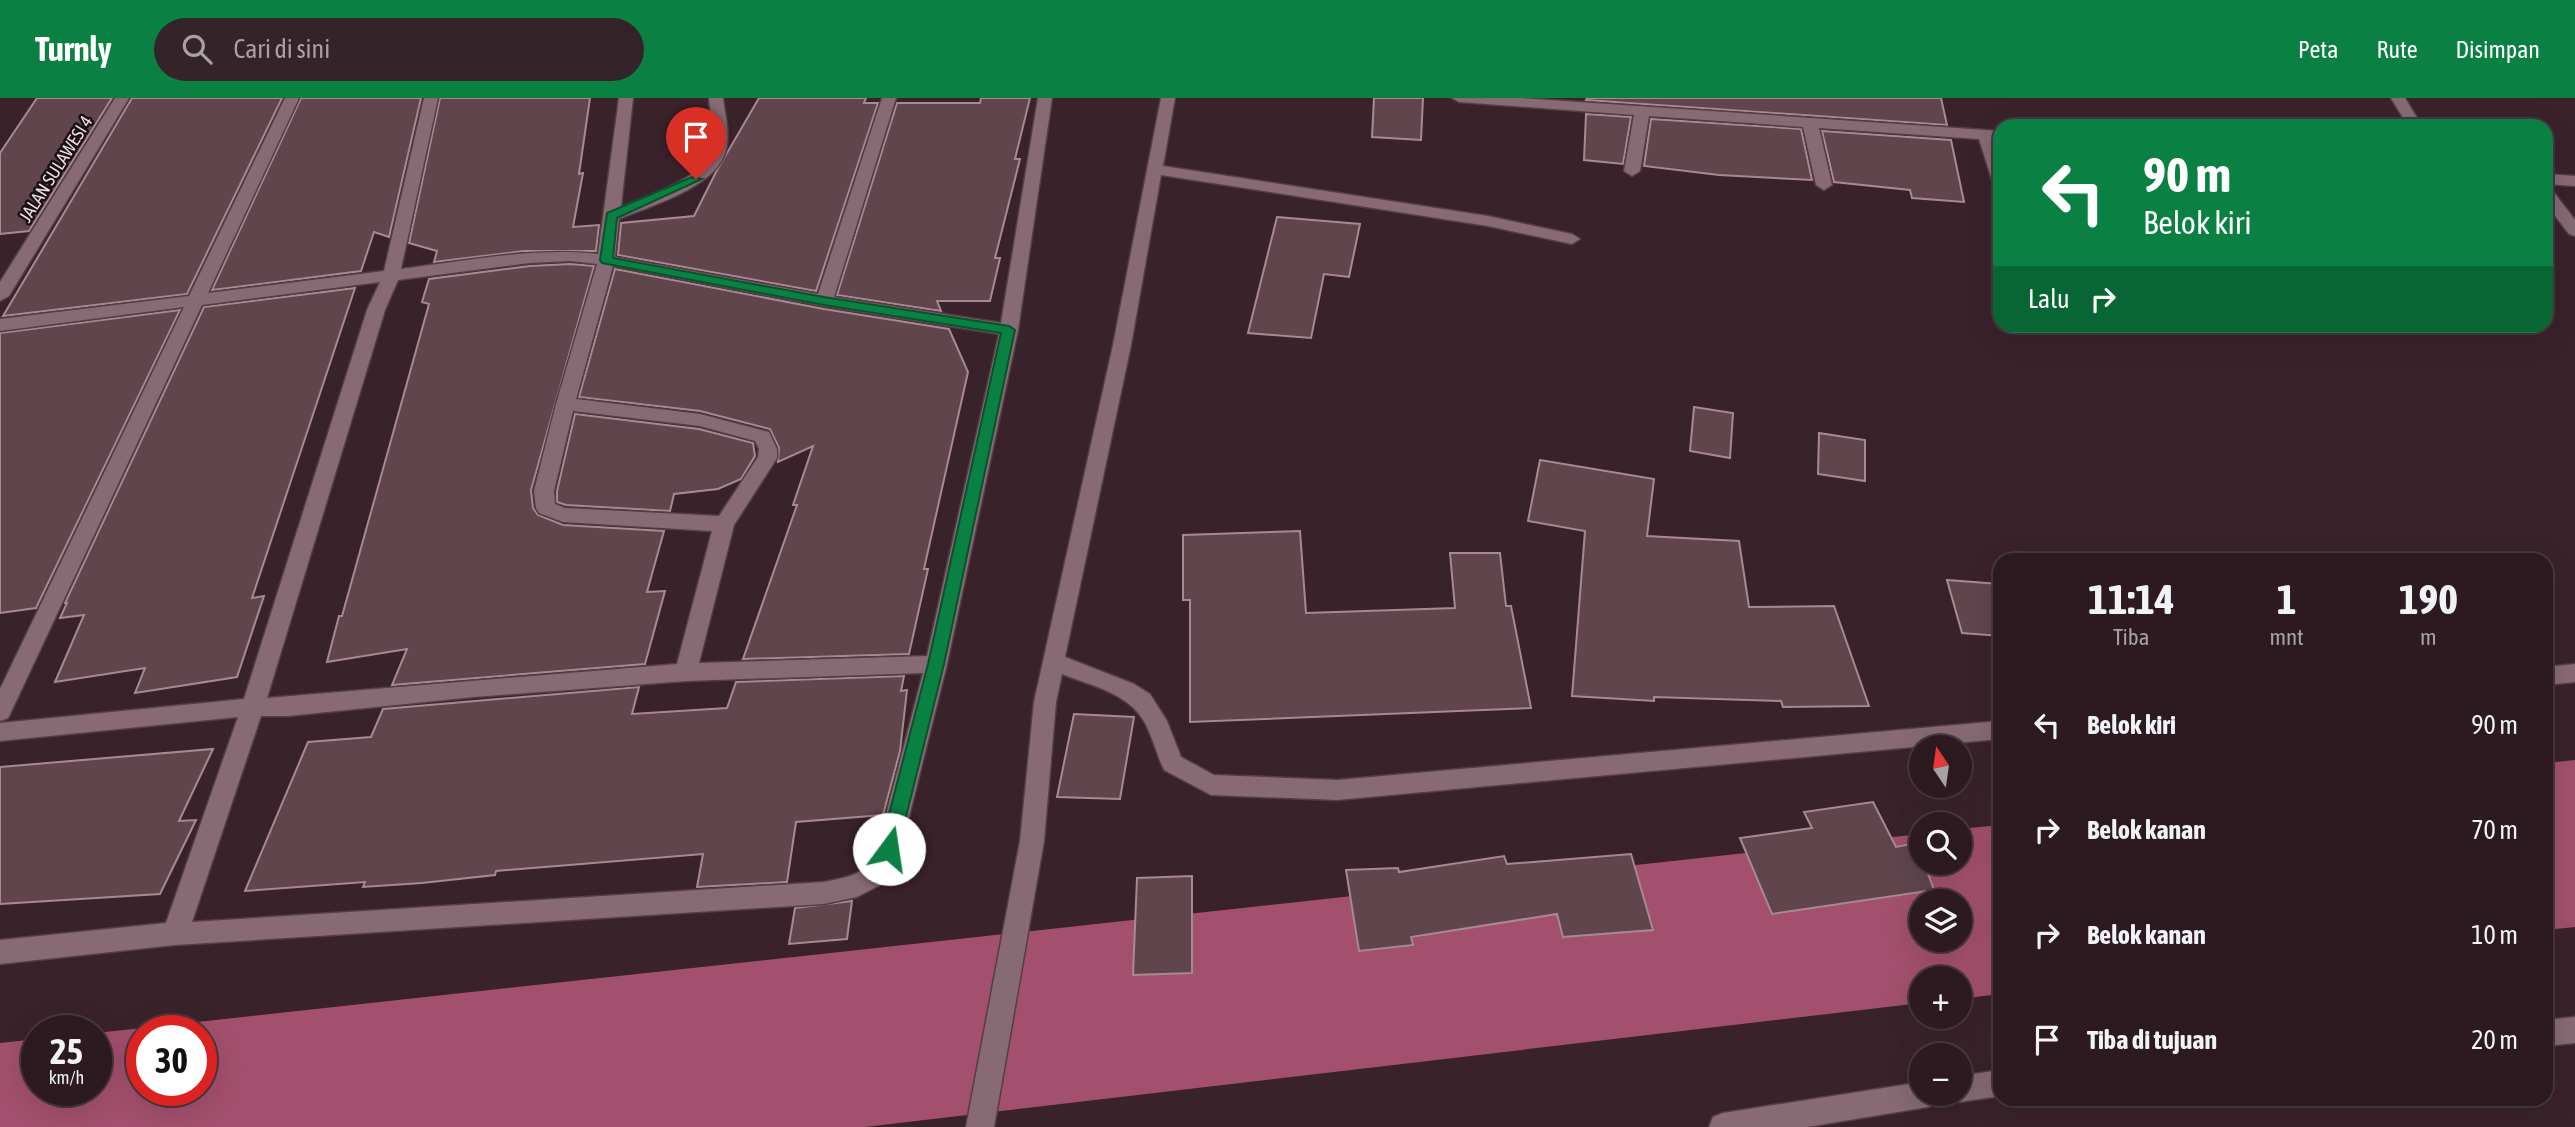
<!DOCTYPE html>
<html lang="id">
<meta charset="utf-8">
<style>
body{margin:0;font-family:"Asap Condensed",sans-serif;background:#342329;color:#f1f3f6;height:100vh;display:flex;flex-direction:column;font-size:26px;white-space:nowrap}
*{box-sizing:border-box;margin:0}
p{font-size:23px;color:#a6a1a5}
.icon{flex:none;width:38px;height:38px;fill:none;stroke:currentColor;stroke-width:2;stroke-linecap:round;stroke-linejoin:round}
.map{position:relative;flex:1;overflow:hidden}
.details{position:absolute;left:1993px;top:455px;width:560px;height:553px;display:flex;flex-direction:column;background:#2c1a20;border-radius:21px;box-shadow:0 7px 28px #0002,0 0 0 2px #48383e}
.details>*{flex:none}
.top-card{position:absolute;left:1993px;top:21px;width:560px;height:214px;border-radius:21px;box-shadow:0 7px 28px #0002,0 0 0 2px #48383e;background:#0b8043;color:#fff;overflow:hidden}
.needle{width:46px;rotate:347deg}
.tools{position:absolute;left:1909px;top:637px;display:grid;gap:14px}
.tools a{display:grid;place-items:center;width:63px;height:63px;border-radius:50%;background:#2c1a20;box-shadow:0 7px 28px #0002,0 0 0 2px #48383e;font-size:35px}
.speed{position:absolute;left:21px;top:917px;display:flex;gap:14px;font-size:35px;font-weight:700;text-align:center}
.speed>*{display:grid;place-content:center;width:91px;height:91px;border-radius:50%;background:#2c1a20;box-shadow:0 7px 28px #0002,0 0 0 2px #48383e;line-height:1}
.speed small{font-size:18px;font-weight:400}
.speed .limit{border:10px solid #d22;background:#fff;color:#111}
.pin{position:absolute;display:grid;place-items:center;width:60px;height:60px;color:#fff;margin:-72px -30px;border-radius:50% 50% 50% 0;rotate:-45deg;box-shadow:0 0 7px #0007}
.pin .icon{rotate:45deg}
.me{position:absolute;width:77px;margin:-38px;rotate:14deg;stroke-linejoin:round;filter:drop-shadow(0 0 5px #0008)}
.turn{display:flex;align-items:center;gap:24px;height:147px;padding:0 35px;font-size:32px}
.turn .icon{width:91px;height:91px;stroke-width:2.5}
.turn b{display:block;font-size:49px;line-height:60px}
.then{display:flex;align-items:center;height:66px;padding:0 35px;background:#0003;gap:14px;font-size:26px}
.eta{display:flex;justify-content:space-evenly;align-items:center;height:119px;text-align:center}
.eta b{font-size:42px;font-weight:700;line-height:49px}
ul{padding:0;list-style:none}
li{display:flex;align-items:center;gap:21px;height:105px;padding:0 35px}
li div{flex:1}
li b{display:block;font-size:26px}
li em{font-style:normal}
header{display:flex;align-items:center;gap:42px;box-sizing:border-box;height:98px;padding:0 35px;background:#0b8043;color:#fff}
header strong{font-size:33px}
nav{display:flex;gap:38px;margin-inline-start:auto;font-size:24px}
.search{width:490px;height:63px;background:#342329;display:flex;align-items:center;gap:18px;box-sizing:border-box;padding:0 24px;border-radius:38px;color:#a6a1a5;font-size:26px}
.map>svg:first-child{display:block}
</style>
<header>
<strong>Turnly</strong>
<div class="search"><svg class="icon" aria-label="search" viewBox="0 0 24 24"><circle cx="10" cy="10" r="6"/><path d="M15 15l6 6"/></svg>Cari di sini</div>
<nav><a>Peta</a><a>Rute</a><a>Disimpan</a></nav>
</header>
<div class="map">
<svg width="2575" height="1029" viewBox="0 0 2575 1029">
<rect width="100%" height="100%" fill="#3a222a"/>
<path fill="#a2506d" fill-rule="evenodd" d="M2575 662V829L2546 832V665Z
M2000 727V896L1960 901V880H1922L1921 905 865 1029H0V945L37 941V992H96V935L1921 736 1922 765H1960V731ZM1922 803H1960V842H1922ZM142 933H201V992H142Z"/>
<path fill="#60454d" stroke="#a88992" stroke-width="2" d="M37 0H112L29 133 0 136V55Z
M132 0H282L187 196 3 218Z
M301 0H421L389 139 374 134 361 173 212 192Z
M440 0H590L579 76 583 75 573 129 599 127 596 153H524L434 164 437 153 409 145Z
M759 0H866L864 5H878L816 193 618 157 621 125 694 118 716 74Z
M981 0H1030L1015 61H1020L995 160H1000L990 203H937L941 213 837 197 897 5H980Z
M1374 0H1423L1421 42 1372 39Z
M1587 0H1941L1947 27 1586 2Z
M1586 16 1631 19 1623 66 1584 62Z
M1651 21 1801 31 1812 82 1719 77 1644 68Z
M1822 33 1951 42 1964 104 1912 100 1910 92 1834 84Z
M1277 119 1360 126 1349 179 1324 176 1311 240 1248 235Z
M570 166 594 168 531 392 533 410 538 417 563 427 664 433 647 494 665 493 645 566 392 587 407 551 327 564 339 518H342L429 206 422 204 429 181 530 168Z
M615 171 824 211 949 231 968 274 924 471H928L909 556 743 561 797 407H793L813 348 778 364 779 350 770 331 700 313 579 299Z
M355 190 252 500 264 498 237 579 135 595 145 570 55 584 84 517 60 520 67 505H65L204 209Z
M180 212 36 510 0 515V235Z
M1694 309 1733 315 1730 360 1690 353Z
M575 316 699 331 753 345 755 358 741 381 718 391 674 396 670 413 566 407 557 404V393Z
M1819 335 1865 342V383L1818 376Z
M1540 362 1654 381 1647 438 1739 443 1749 509 1834 508 1869 608 1783 609 1781 603 1654 599V603L1572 598 1585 433 1528 423Z
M1300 433 1306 515 1455 510 1450 455H1500L1506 508H1511L1531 610 1190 624V502H1183V437Z
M1947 482 2000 486V538L1962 535Z
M904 578 901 593 907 592 900 653 883 717 796 724 787 784 697 789 703 756 496 773 495 777 422 785 363 789 365 784 245 793 308 644 371 639 383 611 639 589 632 616 727 610 736 584Z
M1074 616 1134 619 1120 701 1057 699Z
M213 651 179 723 196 722 160 796 0 806V669Z
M1873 704 1896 749 1917 745 1922 765H1924L1934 792 1772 816 1740 740 1812 730 1804 714Z
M1631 756 1653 832 1563 839 1557 816 1411 839 1413 847 1359 853 1346 772 1398 770 1399 774 1504 758 1507 766Z
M1192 778V875L1133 877 1137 780Z
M852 803 847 841 789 846 795 810Z"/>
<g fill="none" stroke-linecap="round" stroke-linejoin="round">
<defs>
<path id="street" d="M115 0H129L9 198 0 203V184Z
M285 0H299L208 195 384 173 424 0H438L401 171C466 163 533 149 598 156L619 0H633L621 109C644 99 701 81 710 56 716 39 710 17 709 0H723C725 17 731 39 725 55 714 90 650 108 619 121L615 159 818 196 882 0H896L834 199 1001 225 1038 0H1052L1018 232 947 566 901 751 886 784 857 799 824 806 175 847 0 866V842L166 825 238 619 0 643V625L244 601 367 212 380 184 202 207 11 614 8 620 0 623V591L184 209 0 233V221L189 198ZM570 163 597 166 556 306 534 393 536 410 539 415 563 424 712 433 677 566 267 600 385 212 398 182 530 165ZM613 168 824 208 999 236 927 558 699 565 734 427 777 360V351L769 334 700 316 576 301ZM573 313 700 328 755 343 759 351 758 359 719 418 565 410 555 406 554 393ZM923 575 877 751C864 778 852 778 824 784L192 824 261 618H288L474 599 686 583Z
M1161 0H1175L1163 68 1488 118 1572 136 1580 141 1572 146 1488 128 1161 77 1131 247 1065 559 1134 586 1150 596 1167 623 1181 659 1214 677 1337 682 2000 623V641L1337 702 1211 697 1164 672C1157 657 1153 640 1145 625 1129 595 1092 588 1062 576L1056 604 1044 743 994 1029H966L1020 743 1034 604 1113 247Z
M1452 0H1521L2000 33V42H1994L2000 60V87L1992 82 1979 41 1819 30 1832 87 1824 92 1816 87 1803 29 1649 18 1640 73 1632 78 1624 73 1634 17 1459 4Z
M2391 0H2405L2422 28H2408Z
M2546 76 2575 78V88L2546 86Z
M2546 90 2552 92 2575 122V138L2569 136 2546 106Z
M2575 566V584L2546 587V569Z
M2575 919V945L2546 948V922Z
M2000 972V998L1960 1004 1950 1000 1949 996H1960V978Z
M1922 984V996H1941L1938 1005 1928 1009 1807 1029H1709L1713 1019 1723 1015Z"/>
</defs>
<use href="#street" stroke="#523e44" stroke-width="3"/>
<use href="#street" fill="#876a73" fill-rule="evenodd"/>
</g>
<path fill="#0b8043" stroke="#07532c" stroke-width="2" d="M692 79 702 81 617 120 613 160 824 199 1009 228 1015 232 944 566 898 751 896 757 889 759 883 757 880 751 928 566 1001 235 824 207 602 165 600 162 607 115Z"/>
<g text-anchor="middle" stroke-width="5" stroke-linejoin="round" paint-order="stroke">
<g font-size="18" fill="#f0e0e4" stroke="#1a0f13">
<text transform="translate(56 71) rotate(-58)" y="6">JALAN SULAWESI 4</text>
</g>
</g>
</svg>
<div class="tools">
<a><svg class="needle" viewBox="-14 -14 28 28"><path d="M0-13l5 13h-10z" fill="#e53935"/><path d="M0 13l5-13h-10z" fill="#a6a1a5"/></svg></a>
<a><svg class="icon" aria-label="search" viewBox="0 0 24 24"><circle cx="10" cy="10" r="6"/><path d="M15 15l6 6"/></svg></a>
<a><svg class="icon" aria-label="layers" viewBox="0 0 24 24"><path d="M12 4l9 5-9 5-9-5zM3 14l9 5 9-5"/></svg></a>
<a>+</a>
<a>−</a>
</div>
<div class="speed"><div>25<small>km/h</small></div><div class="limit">30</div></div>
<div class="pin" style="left:696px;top:81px;background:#d93025"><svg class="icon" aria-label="arrive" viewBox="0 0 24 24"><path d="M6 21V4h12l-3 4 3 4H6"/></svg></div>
<svg class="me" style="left:889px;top:751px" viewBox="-20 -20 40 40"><circle r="19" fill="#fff"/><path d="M0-13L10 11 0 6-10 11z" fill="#0b8043"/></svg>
<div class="top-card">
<div class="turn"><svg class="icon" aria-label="left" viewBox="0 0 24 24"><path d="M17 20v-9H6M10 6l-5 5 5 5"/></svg><div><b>90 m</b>Belok kiri</div></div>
<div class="then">Lalu<svg class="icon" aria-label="right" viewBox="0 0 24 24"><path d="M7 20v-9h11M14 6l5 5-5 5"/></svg></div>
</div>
<section class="details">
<div class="eta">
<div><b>11:14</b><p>Tiba</p></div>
<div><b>1</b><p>mnt</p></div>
<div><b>190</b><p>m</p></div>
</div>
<ul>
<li><svg class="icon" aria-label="left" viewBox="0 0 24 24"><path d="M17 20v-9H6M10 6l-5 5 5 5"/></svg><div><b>Belok kiri</b></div><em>90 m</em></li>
<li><svg class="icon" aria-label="right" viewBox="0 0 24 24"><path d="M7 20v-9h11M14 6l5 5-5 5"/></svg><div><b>Belok kanan</b></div><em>70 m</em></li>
<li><svg class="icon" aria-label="right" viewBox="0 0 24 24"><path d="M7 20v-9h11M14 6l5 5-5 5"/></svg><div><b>Belok kanan</b></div><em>10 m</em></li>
<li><svg class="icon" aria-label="arrive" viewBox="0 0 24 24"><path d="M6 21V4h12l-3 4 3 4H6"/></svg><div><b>Tiba di tujuan</b></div><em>20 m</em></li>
</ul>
</section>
</div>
